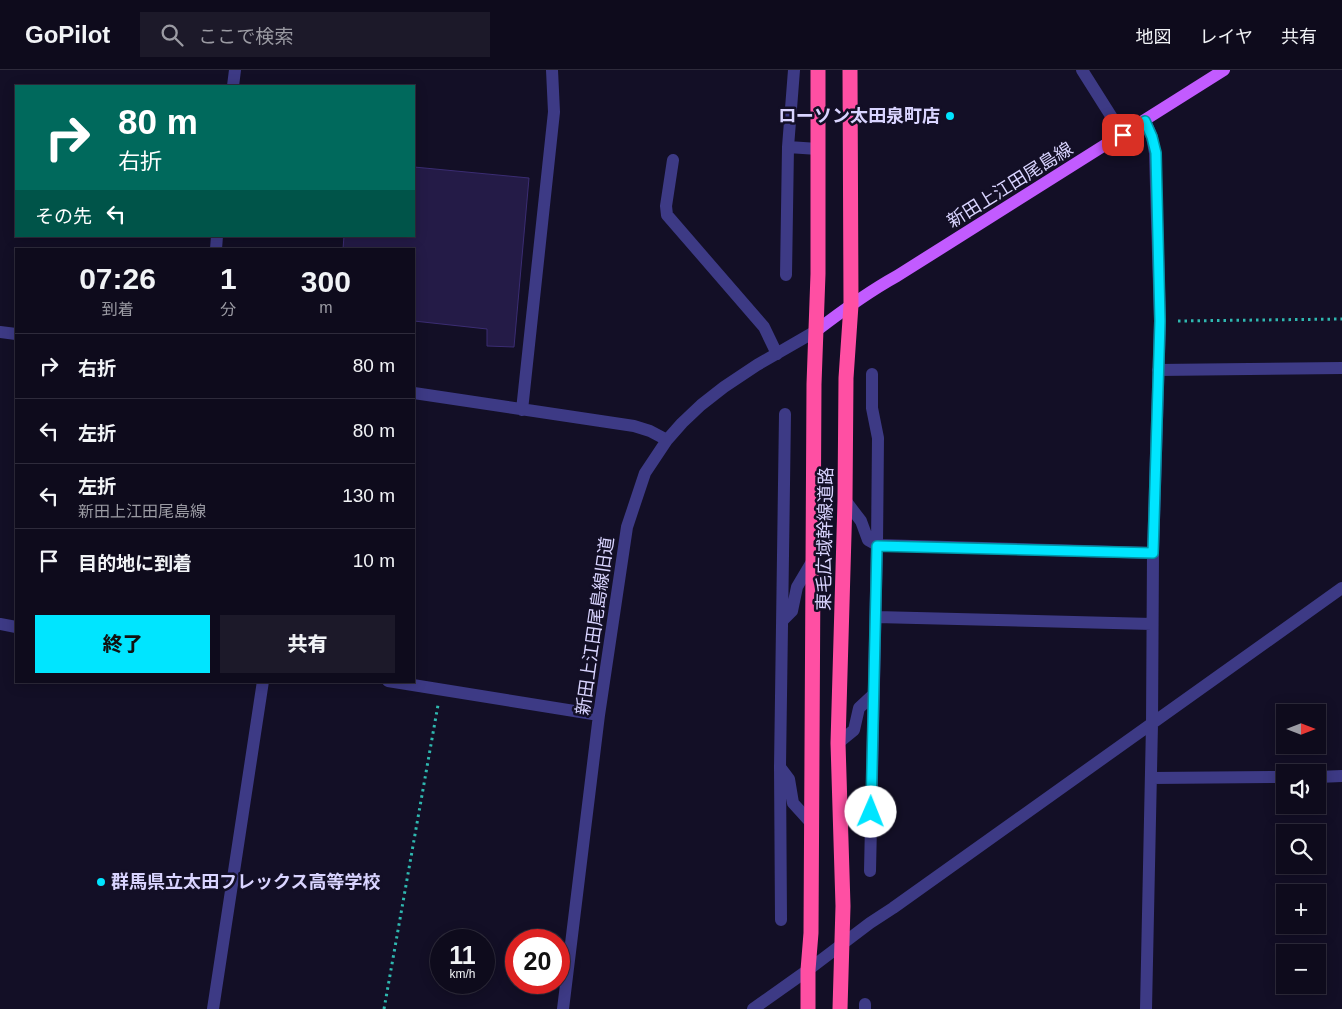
<!DOCTYPE html>
<html lang="ja">
<meta charset="utf-8">
<style>
body{margin:0;font-family:Arial,"Noto Sans JP",sans-serif;background:#1c1929;color:#f1f3f6;height:100vh;display:flex;flex-direction:column;font-size:19px;white-space:nowrap}
*{box-sizing:border-box;margin:0}
p{font-size:16px;color:#9b9ba3}
.icon{flex:none;width:28px;height:28px;fill:none;stroke:currentColor;stroke-width:2;stroke-linecap:round;stroke-linejoin:round}
.map{position:relative;flex:1;overflow:hidden}
.details{position:absolute;left:15px;top:178px;width:400px;height:435px;display:flex;flex-direction:column;background:#0e0b1c;border-radius:0px;box-shadow:0 2px 12px #0003,0 0 0 1px #2e2b3b}
.details>*{flex:none}
.hud{position:absolute;left:15px;top:15px;width:400px;height:152px;border-radius:0px;box-shadow:0 2px 12px #0003,0 0 0 1px #2e2b3b;background:#00695c;color:#fff;overflow:hidden}
.needle{width:32px;rotate:90deg}
.tools{position:absolute;left:1276px;top:634px;display:grid;gap:10px}
.tools a{display:grid;place-items:center;width:50px;height:50px;border-radius:0px;background:#0e0b1c;box-shadow:0 2px 12px #0003,0 0 0 1px #2e2b3b;font-size:25px}
.speed{position:absolute;left:430px;top:859px;display:flex;gap:10px;font-size:25px;font-weight:700;text-align:center}
.speed>*{display:grid;place-content:center;width:65px;height:65px;border-radius:50%;background:#0e0b1c;box-shadow:0 2px 12px #0003,0 0 0 1px #2e2b3b;line-height:1}
.speed small{font-size:12px;font-weight:400}
.speed .limit{border:8px solid #d22;background:#fff;color:#111}
.pin{position:absolute;display:grid;place-items:center;width:42px;height:42px;color:#fff;margin:-21px;border-radius:10px;box-shadow:0 2px 8px #0006}
.me{position:absolute;width:55px;margin:-28px;rotate:1deg;stroke-linejoin:round;filter:drop-shadow(0 0 4px #0008)}
.turn{display:flex;align-items:center;gap:18px;height:105px;padding:0 20px;font-size:22px}
.turn .icon{width:65px;height:65px;stroke-width:2.5}
.turn b{display:block;font-size:35px;line-height:42px}
.then{display:flex;align-items:center;height:48px;padding:0 20px;background:#0003;gap:10px;font-size:19px}
.eta{display:flex;justify-content:space-evenly;align-items:center;height:85px;text-align:center}
.eta b{font-size:30px;font-weight:800;line-height:35px}
.button{display:flex;gap:10px;margin-top:auto;padding:10px 20px}
.button a{flex:1;height:58px;border-radius:0px;background:#00e5ff;color:#111;font-size:20px;font-weight:800;line-height:58px;text-align:center}
.button a+a{background:#1c1929;color:#f1f3f6}
ul{padding:0;list-style:none}
li{display:flex;align-items:center;gap:15px;height:65px;padding:0 20px;border-top:1px solid #2e2b3b}
li div{flex:1}
li b{display:block;font-size:19px}
li em{font-style:normal}
header{display:flex;align-items:center;gap:30px;box-sizing:border-box;height:70px;padding:0 25px;background:#0e0b1c;border-bottom:1px solid #2e2b3b}
header strong{font-size:24px}
nav{display:flex;gap:28px;margin-inline-start:auto;font-size:18px}
.search{width:350px;height:45px;background:#1c1929;display:flex;align-items:center;gap:12px;box-sizing:border-box;padding:0 18px;border-radius:0px;color:#9b9ba3;font-size:19px}
.map>svg:first-child{display:block}
</style>
<header>
<strong>GoPilot</strong>
<div class="search"><svg class="icon" aria-label="search" viewBox="0 0 24 24"><circle cx="10" cy="10" r="6"/><path d="M15 15l6 6"/></svg>ここで検索</div>
<nav><a>地図</a><a>レイヤ</a><a>共有</a></nav>
</header>
<div class="map">
<svg width="1342" height="939" viewBox="0 0 1342 939">
<rect width="100%" height="100%" fill="#130f26"/>
<path fill="#241b47" stroke="#3b2d73" d="M414 97 529 108 514 277 487 276V259L414 251V179H343L344 166H414Z"/>
<g fill="none" stroke-linecap="round" stroke-linejoin="round">
<path stroke="#2fb8b0" stroke-width="3" stroke-dasharray="2.5 4" stroke-linecap="butt" d="M1178 251 1342 249
M384 939 438 635"/>
<path stroke="#3d3a85" stroke-width="12" d="M1082 0 1123 65
M233 16 235 0
M1145 51 1152 67 1155 83 1160 251 1153 483 1152 654 1146 939
M788 77 818 79
M673 90 666 136 667 145 764 257 777 284
M216 179 217 166
M786 205 788 77 794 0
M0 262 16 264
M1158 300 1342 298
M414 323 634 356 650 361 667 370
M522 340 554 42 552 0
M845 430 861 451 868 470 877 475 1153 483
M876 547 1152 554
M782 551 792 541 797 517 813 490
M0 554 16 557
M388 611 599 645
M838 673 854 660 859 638 873 625
M780 697 789 709 793 733 812 754
M1318 707 1342 706
M1151 708 1285 707
M870 801 877 475 878 368 872 338V304
M781 850 780 697 785 344
M213 939 263 611
M563 939 599 645 627 457 645 403 667 370 682 353 701 335 724 317 757 295 816 261
M753 939 808 900 870 853 893 838 1342 518
M865 939V934"/>
<path stroke="#c25bff" stroke-width="12" d="M816 261C842 241 868 222 897 206L1224 0"/>
<path stroke="#ff4fa3" stroke-width="15" d="M808 939V900L811 863 814 314 818 204V0
M840 939 843 836 838 673 845 430 846 308 851 235 850 0"/>
</g>
<g fill="none" stroke-linecap="round" stroke-linejoin="round">
<defs>
<path id="route" d="M871 742 877 476 1153 483 1160 251 1156 83 1152 67 1145 51 1123 65"/>
</defs>
<use href="#route" stroke="#0095a6" stroke-width="12"/>
<use href="#route" stroke="#00e5ff" stroke-width="9"/>
</g>
<g fill="#00e5ff" stroke="#130f26" stroke-width="2">
<circle cx="950" cy="46" r="5"/>
<circle cx="101" cy="812" r="5"/>
</g>
<g text-anchor="middle" stroke-width="5" stroke-linejoin="round" paint-order="stroke">
<g font-size="18" font-weight="bold" fill="#d9d4ff" stroke="#130f26" text-anchor="end">
<text x="940" y="52">ローソン太田泉町店</text>
<text x="111" y="818" text-anchor="start">群馬県立太田フレックス高等学校</text>
</g>
<g font-size="18" fill="#d9d4ff" stroke="#130f26">
<text transform="translate(1010 115) rotate(-32)" y="6">新田上江田尾島線</text>
<text transform="translate(825 469) rotate(-89)" y="6">東毛広域幹線道路</text>
<text transform="translate(595 556) rotate(-82)" y="6">新田上江田尾島線旧道</text>
</g>
</g>
</svg>
<div class="tools">
<a><svg class="needle" viewBox="-14 -14 28 28"><path d="M0-13l5 13h-10z" fill="#e53935"/><path d="M0 13l5-13h-10z" fill="#9b9ba3"/></svg></a>
<a><svg class="icon" aria-label="sound" viewBox="0 0 24 24"><path d="M4 9h4l5-4v14l-5-4H4zM17 9q2 3 0 6"/></svg></a>
<a><svg class="icon" aria-label="search" viewBox="0 0 24 24"><circle cx="10" cy="10" r="6"/><path d="M15 15l6 6"/></svg></a>
<a>+</a>
<a>−</a>
</div>
<div class="speed"><div>11<small>km/h</small></div><div class="limit">20</div></div>
<div class="pin" style="left:1123px;top:65px;background:#d93025"><svg class="icon" aria-label="arrive" viewBox="0 0 24 24"><path d="M6 21V4h12l-3 4 3 4H6"/></svg></div>
<svg class="me" style="left:871px;top:742px" viewBox="-20 -20 40 40"><circle r="19" fill="#fff"/><path d="M0-13L10 11 0 6-10 11z" fill="#00e5ff"/></svg>
<div class="hud">
<div class="turn"><svg class="icon" aria-label="right" viewBox="0 0 24 24"><path d="M7 20v-9h11M14 6l5 5-5 5"/></svg><div><b>80 m</b>右折</div></div>
<div class="then">その先<svg class="icon" aria-label="left" viewBox="0 0 24 24"><path d="M17 20v-9H6M10 6l-5 5 5 5"/></svg></div>
</div>
<section class="details">
<div class="eta">
<div><b>07:26</b><p>到着</p></div>
<div><b>1</b><p>分</p></div>
<div><b>300</b><p>m</p></div>
</div>
<ul>
<li><svg class="icon" aria-label="right" viewBox="0 0 24 24"><path d="M7 20v-9h11M14 6l5 5-5 5"/></svg><div><b>右折</b></div><em>80 m</em></li>
<li><svg class="icon" aria-label="left" viewBox="0 0 24 24"><path d="M17 20v-9H6M10 6l-5 5 5 5"/></svg><div><b>左折</b></div><em>80 m</em></li>
<li><svg class="icon" aria-label="left" viewBox="0 0 24 24"><path d="M17 20v-9H6M10 6l-5 5 5 5"/></svg><div><b>左折</b><p>新田上江田尾島線</p></div><em>130 m</em></li>
<li><svg class="icon" aria-label="arrive" viewBox="0 0 24 24"><path d="M6 21V4h12l-3 4 3 4H6"/></svg><div><b>目的地に到着</b></div><em>10 m</em></li>
</ul>
<div class="button"><a>終了</a><a>共有</a></div>
</section>
</div>
